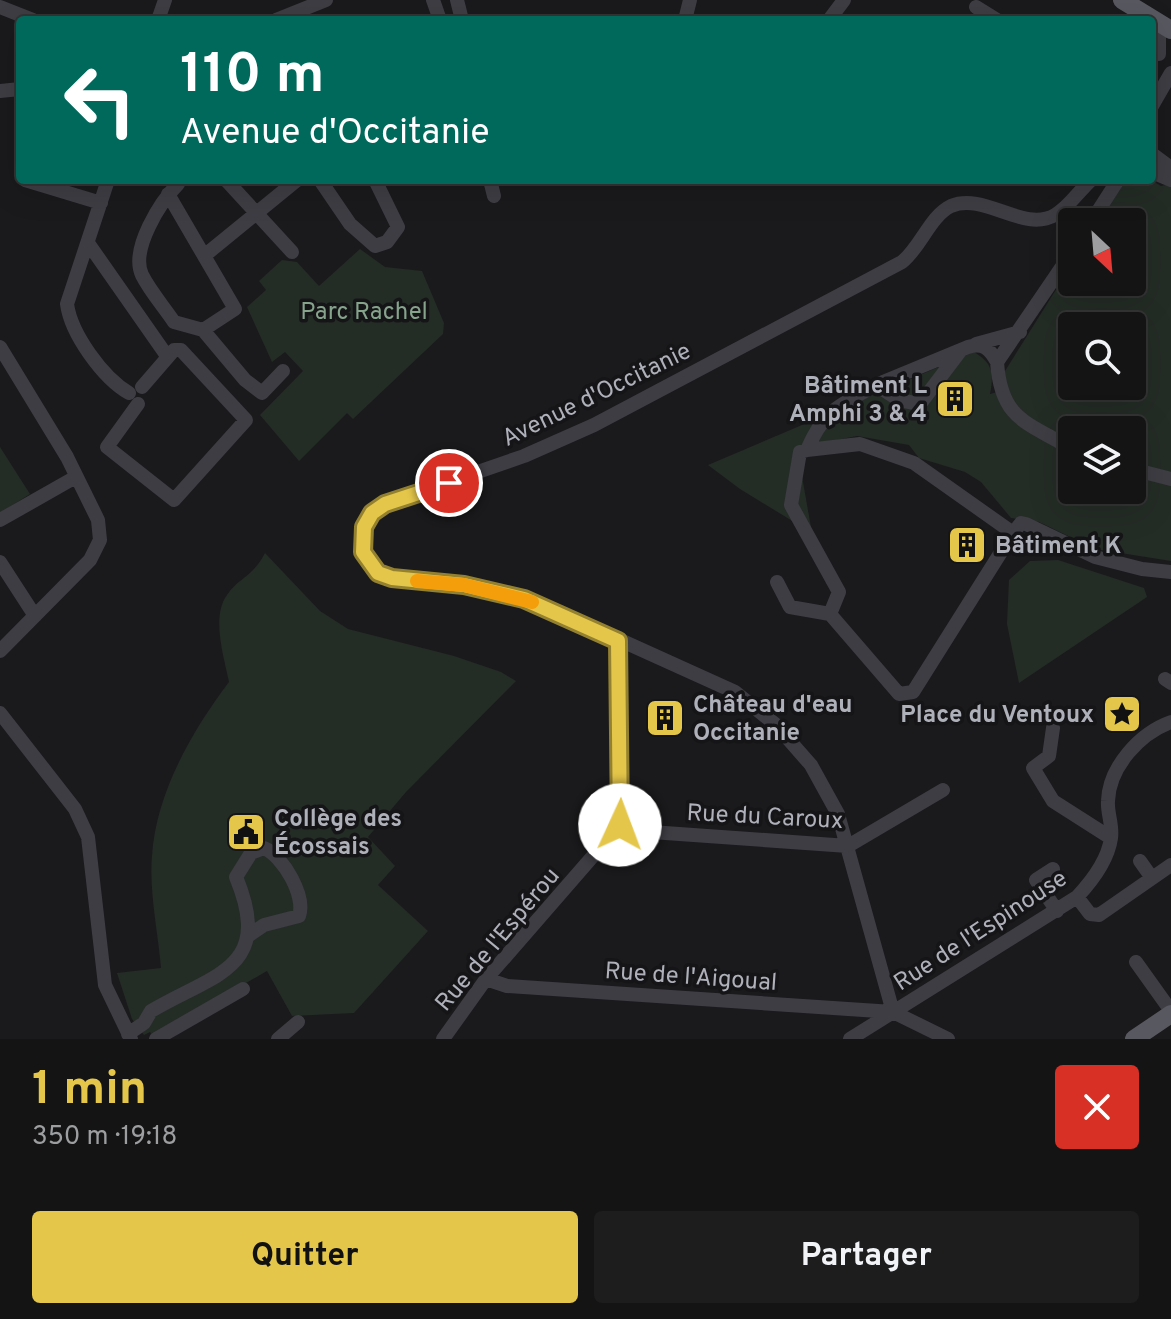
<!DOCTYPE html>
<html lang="fr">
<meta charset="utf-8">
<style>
body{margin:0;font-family:Overpass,sans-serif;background:#1d1d1e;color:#f1f3f6;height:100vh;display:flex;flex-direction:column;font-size:30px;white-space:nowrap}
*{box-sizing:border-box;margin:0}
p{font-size:26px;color:#9d9ea0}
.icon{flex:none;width:44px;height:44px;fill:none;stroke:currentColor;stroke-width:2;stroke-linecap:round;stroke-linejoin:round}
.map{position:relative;height:1039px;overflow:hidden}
.drawer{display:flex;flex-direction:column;background:#141415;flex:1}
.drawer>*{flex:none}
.top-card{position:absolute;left:16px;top:16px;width:1140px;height:168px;border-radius:8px;box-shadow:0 8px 32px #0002,0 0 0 2px #333334;background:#00695c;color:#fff;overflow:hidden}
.needle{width:52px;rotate:154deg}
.fabs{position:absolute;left:1058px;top:208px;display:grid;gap:16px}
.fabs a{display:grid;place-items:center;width:88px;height:88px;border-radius:8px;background:#141415;box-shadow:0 8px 32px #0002,0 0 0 2px #333334;font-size:40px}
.pin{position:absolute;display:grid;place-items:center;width:68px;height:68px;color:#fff;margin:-34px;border:4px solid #fff;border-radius:50%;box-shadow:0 2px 8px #0007}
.me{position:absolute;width:88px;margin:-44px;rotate:2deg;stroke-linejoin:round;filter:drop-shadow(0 0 6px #0008)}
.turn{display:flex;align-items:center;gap:28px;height:168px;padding:0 32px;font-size:36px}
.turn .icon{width:104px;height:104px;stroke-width:2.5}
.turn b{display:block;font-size:56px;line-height:68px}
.round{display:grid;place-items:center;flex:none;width:84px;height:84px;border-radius:8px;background:#1d1d1e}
.head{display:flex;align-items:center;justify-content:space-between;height:136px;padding:0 32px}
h1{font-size:48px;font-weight:700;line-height:60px;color:#e4c64a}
.action{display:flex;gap:16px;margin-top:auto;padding:16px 32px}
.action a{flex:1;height:92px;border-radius:8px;background:#e4c64a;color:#111;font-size:32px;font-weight:700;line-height:92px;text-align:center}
.action a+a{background:#1d1d1e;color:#f1f3f6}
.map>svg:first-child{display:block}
</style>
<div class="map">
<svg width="1171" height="1039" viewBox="0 0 1171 1039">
<rect width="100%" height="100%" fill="#1a1a1c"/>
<path fill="#242c26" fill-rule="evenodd" d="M1126 180H1151L1161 186 1171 184V561L1095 549 1039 522 1011 518 981 482 965 472 919 458 909 445 857 436 797 448 812 533 740 489 708 465 974 352C993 363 994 374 990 394L1005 390V371L1072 264V282H1132V222H1099ZM1072 326H1132V386H1072ZM1072 430H1132V490H1072Z
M360 249 385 267 422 271 444 323 443 334 353 419 347 413 299 461 260 415 303 371 285 352 272 362 247 307 266 290 259 281 282 260 297 262 319 286Z
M0 447 30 494 0 513Z
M265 553 320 611 348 629 454 656 501 672 516 681 406 792 368 837 395 866 378 885 428 931 354 1013 292 1016 267 971 153 1037 150 1032 144 1035 132 1019 117 973 161 968C158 932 149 892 152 856 156 793 192 731 229 682 224 657 211 617 227 595 239 577 252 578 265 553Z
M1058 560 1144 588 1147 597 1019 683 1007 624 1009 580 1030 561Z"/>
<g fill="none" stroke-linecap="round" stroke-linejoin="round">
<path stroke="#3d3d43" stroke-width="14" d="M433 0 440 20
M457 0 462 20
M0 7 33 20
M976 7 997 20
M1152 18 1159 34V54
M158 20 165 0
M276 20 326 0
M685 20 690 0
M829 20 844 0
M0 91 20 89
M1152 106 1171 73
M1152 154 1171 168
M1152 172 1171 180
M25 180 101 203
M108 180 67 304C71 334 103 378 129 393
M175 180 178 184C161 201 130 249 142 275 150 291 164 307 174 322L203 330 245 380 262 393 283 371
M226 180 292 252
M320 180 350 224 375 246 387 242 398 227 375 180
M490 180 494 196
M168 194 235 309 203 330
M1091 222 1118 180
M88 243 167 356
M204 256 297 180
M976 344 1020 332
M0 347 67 457 98 520 100 540 90 560 0 651
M961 350 920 404 899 400 876 385 968 347C983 342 990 349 997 362L1072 252
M997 362C1001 420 1027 422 1072 449
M876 385C840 405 823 411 807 450L860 444 914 463 1013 533 1021 523 1026 524 1095 557 1142 569 1171 572
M138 404 107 447 174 500 246 420 181 350H174L142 387
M807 450 800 452 791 505 839 592 830 614 899 694 913 692 1013 533
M1132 469 1171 479
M0 520 74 478
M0 562 35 616
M777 582 790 607 830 614
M1165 679 1171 683
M0 713 75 809 88 837 105 985 131 1039
M1053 728 1049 756 1033 768 1053 801 1111 838
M620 825 637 831 848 846 943 790
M1140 861 1152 878
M1053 869 1036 880 1057 911
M1077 897 1090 914 1099 915 1171 865
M1136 962 1171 1011
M486 979 507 986 893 1012 948 1039
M893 1012 838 814 811 765 775 724 735 692 547 607 488 590 392 578C356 563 353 526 385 504L524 456 594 425 902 262C921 247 930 216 951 206 985 192 1023 233 1055 215 1069 207 1079 191 1091 180
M128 1034 144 1023 151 1011C215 973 274 969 236 877L251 853 264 848C283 856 306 896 299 916L264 925 248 936
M156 1039 243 989
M278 1039 298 1022
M443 1039 486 979 620 825 623 813 618 641
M850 1039 1077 897C1092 881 1108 860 1111 838 1113 825 1107 813 1108 801 1109 767 1140 733 1171 722"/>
<path stroke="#585860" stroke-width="18" d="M1122 0 1171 30
M1134 1039 1171 1014"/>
</g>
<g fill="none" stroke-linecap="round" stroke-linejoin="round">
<defs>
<path id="route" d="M449 483 385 504 372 513 364 527 363 552 378 573 392 578 464 585 524 599 618 641 620 825"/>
</defs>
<use href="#route" stroke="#948130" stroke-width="20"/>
<use href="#route" stroke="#e4c64a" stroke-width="14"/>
<path stroke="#f59e0b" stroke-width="14" d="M417 581 464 585 532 602"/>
</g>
<defs>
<symbol id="building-square" viewBox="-11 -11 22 22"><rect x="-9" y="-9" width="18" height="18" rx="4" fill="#e4c64a" stroke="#151517"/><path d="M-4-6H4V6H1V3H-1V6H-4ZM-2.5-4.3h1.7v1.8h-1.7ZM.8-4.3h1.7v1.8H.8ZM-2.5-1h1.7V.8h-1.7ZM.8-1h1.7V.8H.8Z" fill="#111"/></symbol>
<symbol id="sight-square" viewBox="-11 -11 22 22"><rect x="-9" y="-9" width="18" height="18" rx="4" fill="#e4c64a" stroke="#151517"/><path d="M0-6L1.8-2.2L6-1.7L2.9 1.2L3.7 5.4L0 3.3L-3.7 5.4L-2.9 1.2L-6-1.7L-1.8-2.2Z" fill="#111"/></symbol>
<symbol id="civic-square" viewBox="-11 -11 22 22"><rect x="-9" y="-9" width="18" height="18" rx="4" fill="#e4c64a" stroke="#151517"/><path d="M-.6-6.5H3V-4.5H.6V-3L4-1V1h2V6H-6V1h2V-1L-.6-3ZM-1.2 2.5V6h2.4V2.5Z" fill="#111"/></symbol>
</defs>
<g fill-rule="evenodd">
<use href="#building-square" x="933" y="377" width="44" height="44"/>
<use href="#building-square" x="945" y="523" width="44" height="44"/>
<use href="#sight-square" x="1100" y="692" width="44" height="44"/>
<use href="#building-square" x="643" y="696" width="44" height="44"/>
<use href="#civic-square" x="224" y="810" width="44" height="44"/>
</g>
<g text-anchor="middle" stroke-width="7" stroke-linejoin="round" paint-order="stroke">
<g font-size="24" fill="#86a48c" stroke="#151517">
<text x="364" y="319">Parc Rachel</text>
</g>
<g font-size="24" font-weight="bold" fill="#aeb0ba" stroke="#151517" text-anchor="start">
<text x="927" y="393" text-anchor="end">Bâtiment L<tspan x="927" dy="28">Amphi 3 &amp; 4</tspan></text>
<text x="995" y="553">Bâtiment K</text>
<text x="693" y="712">Château d'eau<tspan x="693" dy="28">Occitanie</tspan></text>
<text x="1094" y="722" text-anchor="end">Place du Ventoux</text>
<text x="274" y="826">Collège des<tspan x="274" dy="28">Écossais</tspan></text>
</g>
<g font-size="24" fill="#aeb0ba" stroke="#151517">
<text transform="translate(596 394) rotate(-26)" y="8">Avenue d'Occitanie</text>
<text transform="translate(765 816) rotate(3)" y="8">Rue du Caroux</text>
<text transform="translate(980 930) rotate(-33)" y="8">Rue de l'Espinouse</text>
<text transform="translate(497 939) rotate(-50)" y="8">Rue de l'Espérou</text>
<text transform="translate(691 976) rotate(4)" y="8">Rue de l'Aigoual</text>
</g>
</g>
</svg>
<div class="fabs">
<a><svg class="needle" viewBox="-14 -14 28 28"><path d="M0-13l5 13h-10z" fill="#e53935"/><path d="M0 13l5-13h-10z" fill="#9d9ea0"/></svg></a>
<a><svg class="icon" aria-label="search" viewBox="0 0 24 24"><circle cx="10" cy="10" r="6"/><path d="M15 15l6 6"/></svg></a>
<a><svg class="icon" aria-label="layers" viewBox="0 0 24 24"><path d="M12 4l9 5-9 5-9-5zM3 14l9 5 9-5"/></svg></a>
</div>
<div class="pin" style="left:449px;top:483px;background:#d93025"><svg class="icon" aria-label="arrive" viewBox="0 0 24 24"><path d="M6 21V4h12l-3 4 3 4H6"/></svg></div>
<svg class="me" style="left:620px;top:825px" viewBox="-20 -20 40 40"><circle r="19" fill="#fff"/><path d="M0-13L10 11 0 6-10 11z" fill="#e4c64a"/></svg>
<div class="top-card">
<div class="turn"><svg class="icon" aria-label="left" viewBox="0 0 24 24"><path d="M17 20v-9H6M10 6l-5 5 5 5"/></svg><div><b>110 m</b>Avenue d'Occitanie</div></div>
</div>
</div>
<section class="drawer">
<div class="head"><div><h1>1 min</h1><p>350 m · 19:18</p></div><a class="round" style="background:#d93025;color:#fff"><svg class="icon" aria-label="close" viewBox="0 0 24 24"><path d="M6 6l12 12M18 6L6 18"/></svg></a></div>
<div class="action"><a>Quitter</a><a>Partager</a></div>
</section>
